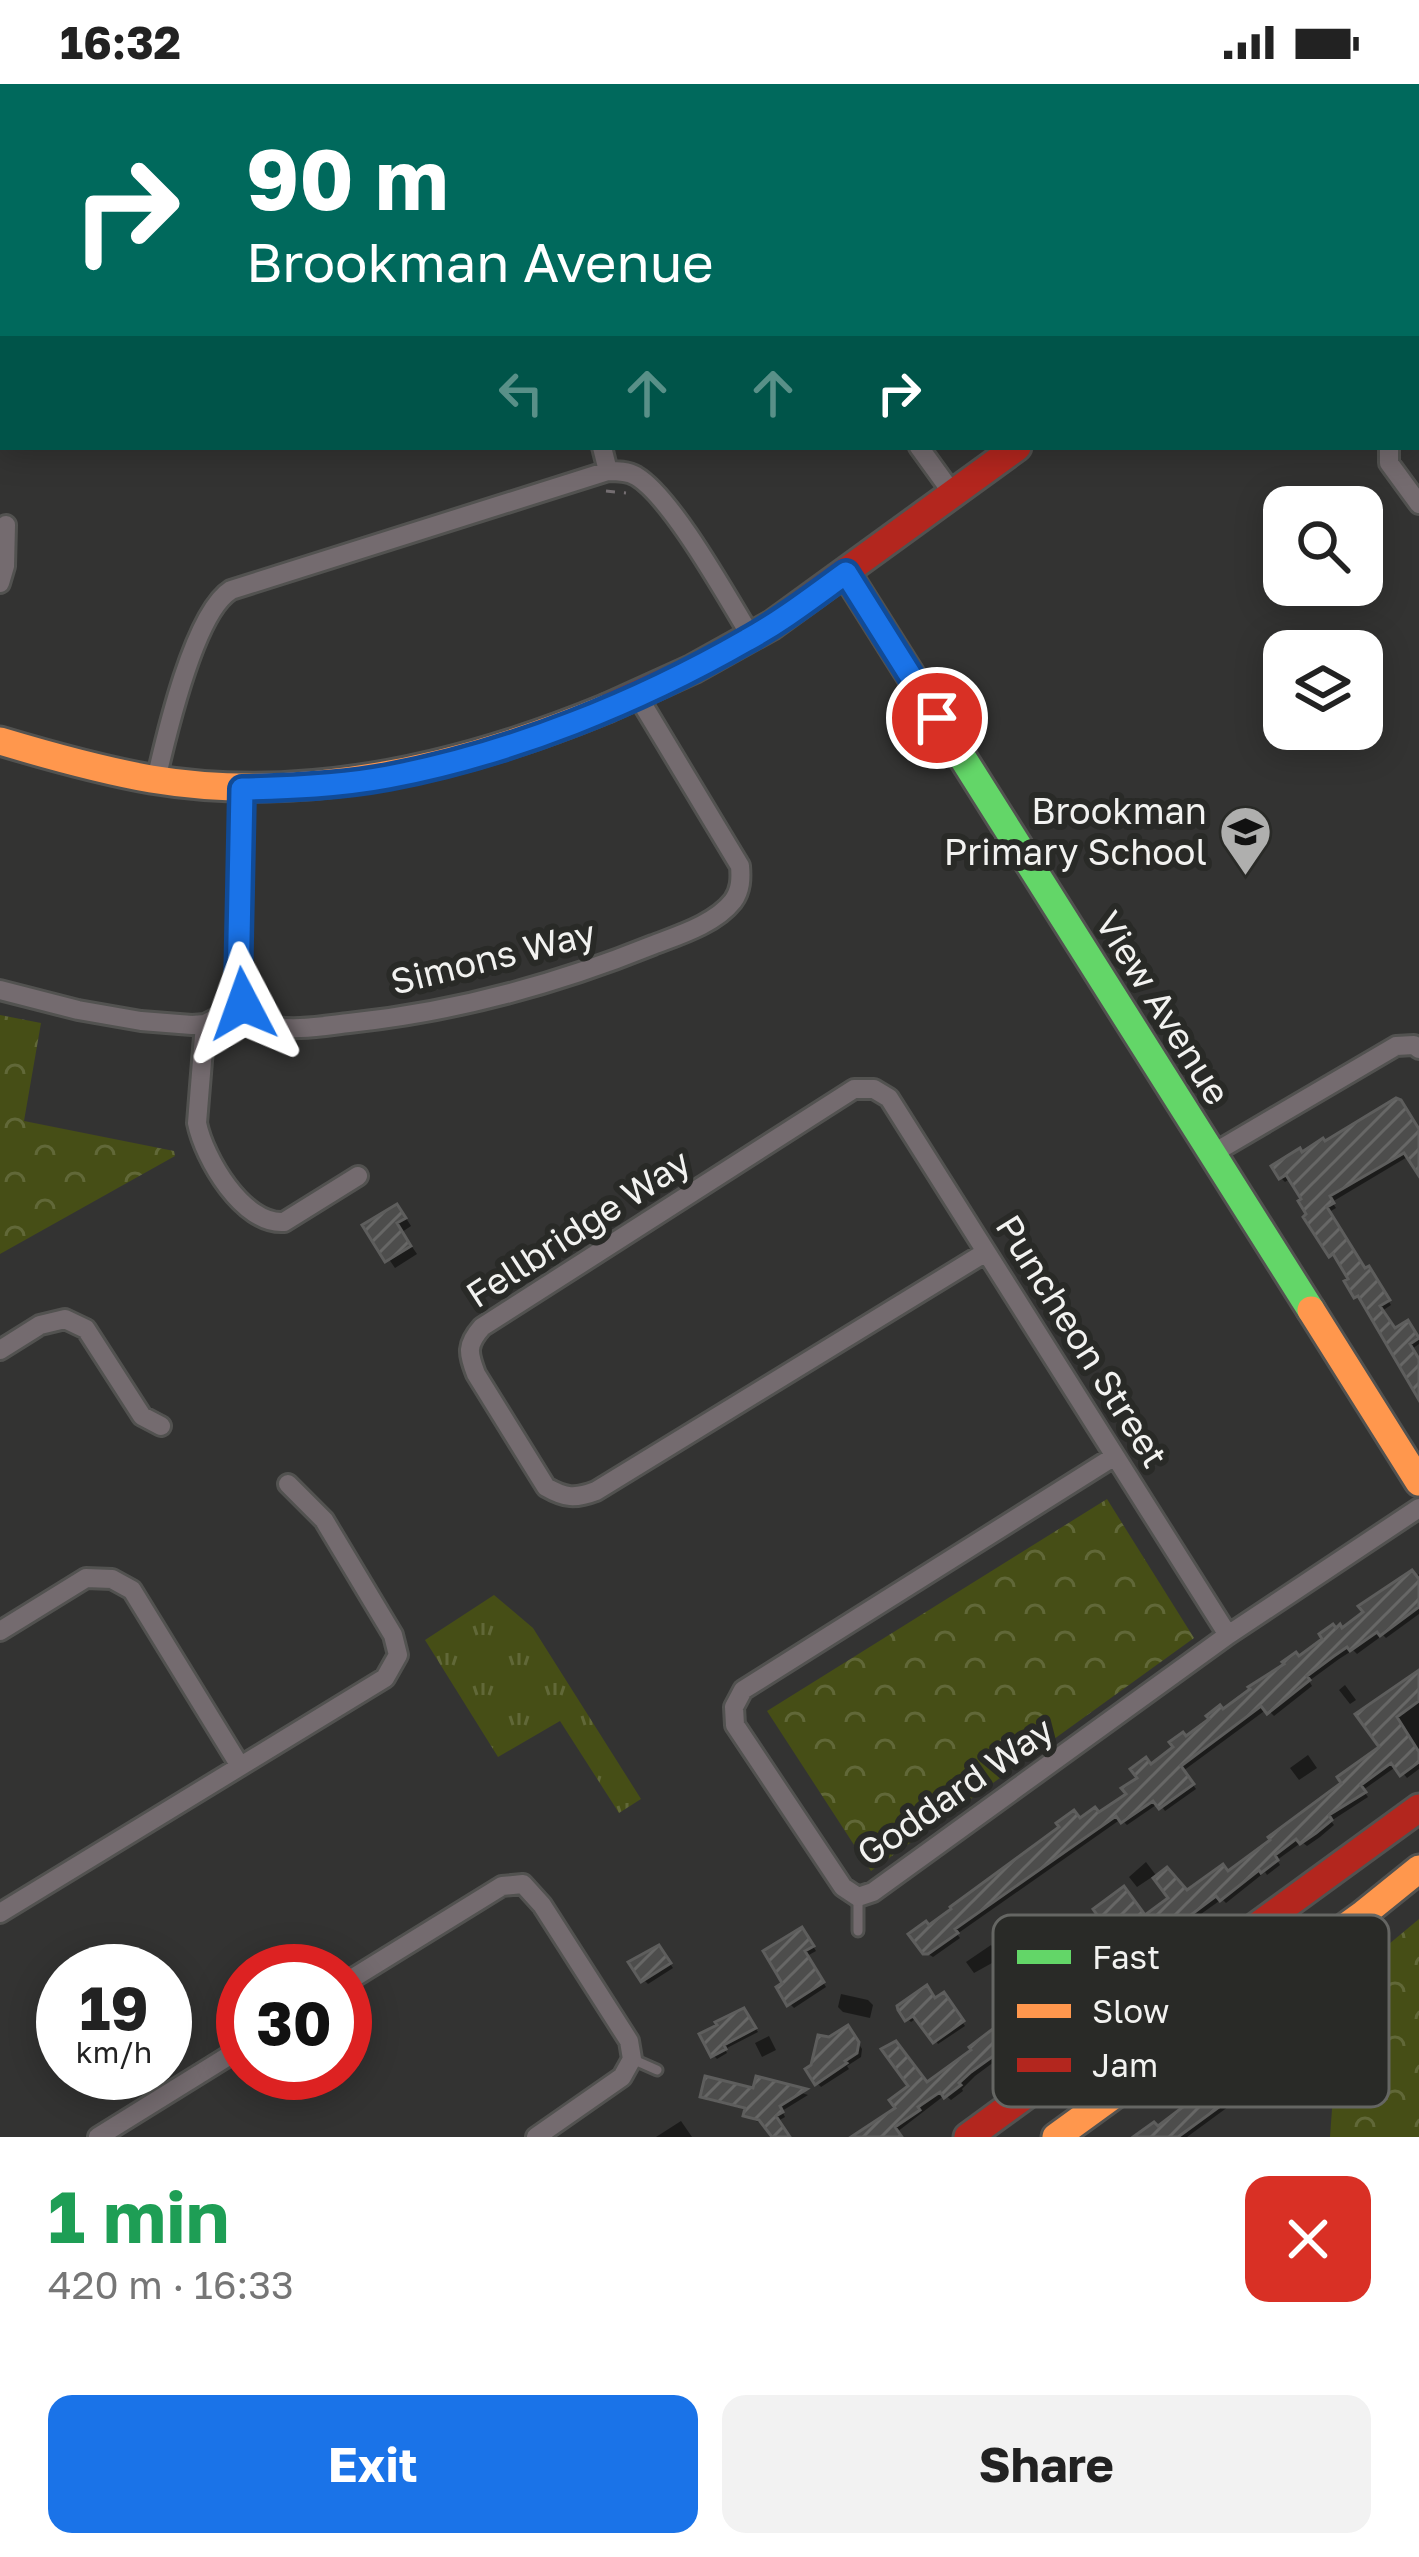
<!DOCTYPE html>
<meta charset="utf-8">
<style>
body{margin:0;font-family:"Golos Text",sans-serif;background:#f2f2f2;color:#222;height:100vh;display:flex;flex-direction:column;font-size:45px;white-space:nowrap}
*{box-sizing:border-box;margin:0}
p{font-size:39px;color:#767676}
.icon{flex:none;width:66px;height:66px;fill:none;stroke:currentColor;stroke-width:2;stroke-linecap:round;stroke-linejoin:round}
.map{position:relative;height:2053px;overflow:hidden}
.panel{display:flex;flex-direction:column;background:#fff;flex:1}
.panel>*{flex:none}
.top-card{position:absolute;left:0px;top:0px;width:1419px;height:366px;box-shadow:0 6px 30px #0003;background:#00695c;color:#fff;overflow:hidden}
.controls{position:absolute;left:1263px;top:402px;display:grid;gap:24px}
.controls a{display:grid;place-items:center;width:120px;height:120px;border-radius:24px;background:#fff;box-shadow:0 6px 30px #0003;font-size:60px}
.speed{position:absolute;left:36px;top:1860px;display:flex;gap:24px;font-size:60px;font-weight:700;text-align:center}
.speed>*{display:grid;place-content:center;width:156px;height:156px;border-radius:50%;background:#fff;box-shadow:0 6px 30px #0003;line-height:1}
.speed small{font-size:30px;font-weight:400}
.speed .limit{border:18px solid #d22;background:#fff;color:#111}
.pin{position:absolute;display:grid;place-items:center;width:102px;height:102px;color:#fff;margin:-51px;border:6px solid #fff;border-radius:50%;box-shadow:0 3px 12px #0007}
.me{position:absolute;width:132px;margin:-66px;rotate:356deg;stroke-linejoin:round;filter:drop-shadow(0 0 9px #0008)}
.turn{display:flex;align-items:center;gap:42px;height:252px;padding:0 48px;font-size:54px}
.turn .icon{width:156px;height:156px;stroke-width:2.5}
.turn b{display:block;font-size:84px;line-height:102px}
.lanes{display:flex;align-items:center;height:114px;padding:0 48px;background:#0003;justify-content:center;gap:60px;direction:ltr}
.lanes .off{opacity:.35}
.round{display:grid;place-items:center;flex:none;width:126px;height:126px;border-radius:24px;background:#f2f2f2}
.headline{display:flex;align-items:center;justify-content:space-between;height:204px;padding:0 48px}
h1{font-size:72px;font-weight:700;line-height:90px;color:#1e9e55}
.primary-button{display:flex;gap:24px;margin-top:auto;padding:24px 48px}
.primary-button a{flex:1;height:138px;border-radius:24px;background:#1a73e8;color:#fff;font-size:48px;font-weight:700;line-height:138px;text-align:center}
.primary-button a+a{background:#f2f2f2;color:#222}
.status{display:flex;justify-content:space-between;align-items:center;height:84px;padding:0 60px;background:#fff;direction:ltr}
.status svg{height:33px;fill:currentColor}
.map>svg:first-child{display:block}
</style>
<div class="status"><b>16:32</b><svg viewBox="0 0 49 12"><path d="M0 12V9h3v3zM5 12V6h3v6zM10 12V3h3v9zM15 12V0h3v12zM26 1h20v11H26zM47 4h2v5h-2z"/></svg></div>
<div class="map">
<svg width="1419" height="2053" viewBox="0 0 1419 2053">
<defs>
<pattern id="grass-tufts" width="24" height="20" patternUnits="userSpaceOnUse" patternTransform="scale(3)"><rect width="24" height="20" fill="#464e16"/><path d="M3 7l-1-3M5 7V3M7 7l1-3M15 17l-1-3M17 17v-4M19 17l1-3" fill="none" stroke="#616838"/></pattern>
<pattern id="park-crowns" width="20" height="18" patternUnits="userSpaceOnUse" patternTransform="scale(3)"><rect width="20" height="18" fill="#464e16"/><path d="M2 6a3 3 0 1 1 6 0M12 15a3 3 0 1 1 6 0" fill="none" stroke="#616838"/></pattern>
<pattern id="building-hatch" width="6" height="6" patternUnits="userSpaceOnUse" patternTransform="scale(3)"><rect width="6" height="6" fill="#4d4d4c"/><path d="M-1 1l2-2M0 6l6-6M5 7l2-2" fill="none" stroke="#676766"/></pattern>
</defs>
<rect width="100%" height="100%" fill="#333332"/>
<path fill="url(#grass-tufts)" d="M494 1511 533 1544 641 1715 619 1729 560 1637 498 1673 425 1556Z"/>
<path fill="url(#park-crowns)" d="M0 931 41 939 24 1037 174 1067 175 1072 0 1170Z
M1107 1415 1194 1554 871 1787 767 1627Z
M1419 1835V2053H1330L1341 1900Z"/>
<path fill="#0007" d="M1419 1047V1086L1409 1072 1332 1118 1336 1124 1329 1128 1366 1187 1372 1190 1391 1221 1382 1227 1395 1248 1412 1244 1419 1256V1260L1412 1265 1419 1277 1357 1212 1338 1173 1335 1175 1331 1171 1305 1116 1291 1094 1285 1098 1281 1094 1302 1071Z
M404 1131 411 1142 402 1148 417 1170 395 1184 366 1142Z
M1419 1490V1530L1386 1554 1383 1551 1357 1570 1353 1566 1339 1575 1309 1597 1312 1602 1274 1632 1267 1625 1183 1687 1196 1705 1165 1727 1159 1719 1127 1741 1121 1735 957 1850 960 1854 933 1873 925 1868 929 1845 1081 1738 1099 1732 1130 1711 1152 1683 1187 1656Z
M1419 1590V1685L1407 1694 1397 1682 1363 1706 1368 1713 1331 1737 1334 1741 1320 1753 1307 1762 1302 1758 1277 1776 1280 1781 1267 1791 1265 1788 1226 1819 1222 1815 1194 1835 1196 1838 1190 1843 1186 1840 1162 1858 1165 1861 1153 1869 1156 1873 1146 1880 1142 1876 1137 1879 1135 1877 1107 1896 1109 1899 1090 1913 1092 1916 1080 1926 1077 1924 1038 1956 1036 1954 1005 1976 1002 1972 975 1992 962 2005 963 2007 951 2016 945 2011 897 2048 900 2053H861L927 2002 1084 1890 1118 1856 1172 1815 1155 1791 1137 1803 1129 1793 1146 1778 1158 1794 1187 1809 1229 1791 1345 1699 1383 1664 1360 1631Z
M1345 1601 1356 1616 1350 1620 1339 1606Z
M1308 1671 1317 1684 1299 1696 1290 1684Z
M806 1851 816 1867 807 1872 826 1903 794 1924 790 1920Z
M991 1861 1001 1874 974 1889 966 1878Z
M663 1869 673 1884 648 1900 644 1896Z
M841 1910 868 1916 873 1921 870 1934 843 1928 838 1923Z
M946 1915 965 1942 938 1960 918 1933 911 1938 908 1935 901 1923Z
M748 1932 758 1948 725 1965 727 1969 717 1975 713 1971Z
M852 1949 862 1965 861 1973 847 1982 849 1985 821 2003 817 1999Z
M769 1952 776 1966 762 1973 755 1959Z
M758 1995 808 2011 782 2027 785 2033 778 2037 789 2053H775L768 2042 751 2035 747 2031 748 2026 707 2016 703 2012 755 2007Z
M1220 2005 1232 2020 1187 2053H1138L1158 2046Z
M681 2037 692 2053H656Z"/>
<path fill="url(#building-hatch)" stroke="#5e5e5d" stroke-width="3" d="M1396 1014 1401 1016 1419 1045V1092L1404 1069 1330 1112 1334 1119 1327 1123 1365 1184 1369 1182 1390 1216 1380 1222 1395 1244 1408 1236 1419 1254 1410 1260 1419 1275V1316L1358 1212 1354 1214 1344 1197 1348 1195 1333 1170 1329 1173 1303 1133 1306 1130 1298 1117 1301 1115 1286 1091 1279 1095 1271 1082 1300 1064 1302 1068 1323 1054 1325 1057Z
M397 1120 406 1134 397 1139 411 1162 385 1178 362 1141Z
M1412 1486 1419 1495V1523L1380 1552 1377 1548 1350 1567 1347 1563 1334 1572 1307 1592 1310 1596 1267 1630 1261 1622 1181 1682 1194 1700 1159 1725 1153 1717 1121 1739 1116 1732 955 1845 958 1849 928 1870H923L908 1850 926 1837 929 1841 951 1825 950 1823 1059 1743 1056 1739 1074 1726 1080 1734 1095 1723 1099 1728 1126 1710 1121 1704 1137 1694 1130 1685 1146 1673 1151 1680 1173 1663 1169 1658 1183 1648 1186 1652 1209 1635 1206 1632 1220 1621 1223 1625 1250 1605 1248 1603 1284 1580 1282 1578 1296 1568 1299 1572 1322 1555 1319 1550 1333 1540 1336 1544 1340 1540 1342 1544 1363 1528 1358 1522Z
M1419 1586V1617L1397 1633 1419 1668V1678L1400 1692 1391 1679 1361 1701 1366 1708 1329 1731 1332 1736 1316 1749 1300 1760 1296 1755 1275 1771 1278 1776 1261 1789 1259 1786 1220 1817 1216 1812 1192 1830 1194 1833 1183 1841 1180 1837 1160 1852 1163 1855 1151 1864 1154 1867 1139 1878 1136 1873 1131 1877 1129 1874 1105 1891 1107 1894 1088 1908 1091 1911 1073 1924 1071 1921 1031 1954 1030 1951 999 1974 996 1970 971 1988 959 1999 961 2001 944 2014 940 2008 918 2023 920 2026 895 2043 902 2053H851L895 2024 889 2016 908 2002 881 1965 896 1957 927 1998 971 1966 969 1963 998 1941 1000 1945 1080 1889 1075 1883 1114 1855 1093 1825 1124 1802 1145 1831 1168 1814 1153 1794 1167 1783 1187 1806 1223 1780 1228 1787 1270 1756 1268 1753 1341 1699 1337 1693 1379 1663 1355 1630Z
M802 1843 814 1862 805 1867 824 1898 787 1922 776 1903 782 1899 763 1867Z
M659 1861 671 1879 641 1898 628 1878Z
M927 1901 935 1914 944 1908 964 1937 933 1959 913 1932 905 1937 898 1926 897 1922Z
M744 1924 756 1944 724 1961 726 1965 711 1973 699 1950 717 1941 715 1938Z
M848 1941 859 1958 857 1969 845 1977 847 1979 815 2001 805 1985 811 1981 818 1951 829 1953Z
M705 1992 753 2004 756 1992 807 2005 780 2022 783 2028 776 2032 790 2053H772L759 2036 743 2032 745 2024 700 2013Z
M1217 1997 1230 2015 1178 2053H1133L1154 2038 1158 2042Z"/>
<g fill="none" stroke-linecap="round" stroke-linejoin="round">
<defs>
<path id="lane" d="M858 1813V1847
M632 1975 657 1986"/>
<path id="street" d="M372 0V3
M926 3 927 0
M0 126 3 130
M0 245 3 242
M1416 322 1419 320
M602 363 608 387
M919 363 953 410
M1389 363V379L1419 420
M0 499 5 482 6 441
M156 696C166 652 194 529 231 506L608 387C617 387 628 387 636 392 672 413 728 515 752 554
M242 705 238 906C243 921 249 936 266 941 290 948 323 942 349 939 455 928 554 901 653 861 679 851 715 840 733 817 741 806 741 794 740 782L637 611
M0 906 78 926 141 937 192 941 205 940 243 920
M205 940 197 1039C204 1074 243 1141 284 1138L358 1092
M1212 1070 1396 962 1414 961 1419 965
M986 1168 596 1407C575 1415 565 1414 546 1403L476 1290C468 1269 466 1261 482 1243L854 1005H874L889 1014 1228 1551
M0 1266 40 1241 65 1235 86 1245 142 1332 161 1342
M1115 1372 743 1606 734 1623 735 1641 843 1803 858 1813 873 1808 1228 1551 1419 1424
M0 1547 86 1494 112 1495 132 1506 240 1682
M0 1829 385 1594 398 1571 393 1551 324 1436 288 1400
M345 1899 502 1802 523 1800 542 1821 629 1957 632 1975 622 1993 536 2053
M98 2053 243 1963"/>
<path id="fast" d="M846 489 1311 1226"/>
<path id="slow" d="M1416 75 1419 73
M0 657C50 672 100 686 151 695 307 721 464 683 607 624
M1311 1226 1419 1398
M1056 2053 1362 1831 1419 1785"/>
<path id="jam" d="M607 624 693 585 772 541 1017 363
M968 2053 1419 1724"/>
</defs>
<use href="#lane" stroke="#525250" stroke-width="15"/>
<use href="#street" stroke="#525250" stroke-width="24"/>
<use href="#fast" stroke="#525250" stroke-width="33"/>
<use href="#slow" stroke="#525250" stroke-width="33"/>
<use href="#jam" stroke="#525250" stroke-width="33"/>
<path stroke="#746e71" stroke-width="3" stroke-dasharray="9 9" stroke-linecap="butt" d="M628 3 629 0
M0 281 3 279
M606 407 626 409"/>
<use href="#lane" stroke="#746b6f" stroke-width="9"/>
<use href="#street" stroke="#746b6f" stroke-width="18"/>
<use href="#fast" stroke="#63d668" stroke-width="27"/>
<use href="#slow" stroke="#ff974d" stroke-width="27"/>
<use href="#jam" stroke="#b3261e" stroke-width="27"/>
</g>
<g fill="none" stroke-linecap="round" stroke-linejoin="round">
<defs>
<path id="route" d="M243 920 238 906 242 705C290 704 340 702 388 693 511 670 639 618 747 556 782 537 814 512 846 489L937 634"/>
</defs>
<use href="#route" stroke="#114b97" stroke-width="30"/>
<use href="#route" stroke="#1a73e8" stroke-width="21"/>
</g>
<defs>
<symbol id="school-pin" viewBox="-11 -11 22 30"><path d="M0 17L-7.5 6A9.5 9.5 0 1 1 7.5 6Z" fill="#afafae" stroke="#292a27"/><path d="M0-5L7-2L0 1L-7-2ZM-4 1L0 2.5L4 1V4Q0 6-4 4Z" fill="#111"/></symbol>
</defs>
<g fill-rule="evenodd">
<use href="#school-pin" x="1216" y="718" width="59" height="81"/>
</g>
<g text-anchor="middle" stroke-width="12" stroke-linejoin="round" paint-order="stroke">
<g font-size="36" fill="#f2f2f0" stroke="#292a27" text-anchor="end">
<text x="1207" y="740">Brookman<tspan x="1207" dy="41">Primary School</tspan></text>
</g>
<g font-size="36" fill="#f2f2f0" stroke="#292a27">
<text transform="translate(493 873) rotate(-14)" y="13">Simons Way</text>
<text transform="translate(1163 924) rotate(58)" y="13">View Avenue</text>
<text transform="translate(578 1144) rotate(-33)" y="13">Fellbridge Way</text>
<text transform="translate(1082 1257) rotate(58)" y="13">Puncheon Street</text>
<text transform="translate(955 1707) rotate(-35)" y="13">Goddard Way</text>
</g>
</g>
<rect x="993" y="1831" width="396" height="192" rx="18" fill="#292a27" stroke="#656663" stroke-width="3"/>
<rect x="1017" y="1866" width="54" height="14" fill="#63d668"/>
<rect x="1017" y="1920" width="54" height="14" fill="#ff974d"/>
<rect x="1017" y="1974" width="54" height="14" fill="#b3261e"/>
<g font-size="33" fill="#f2f2f0">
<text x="1092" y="1885">Fast</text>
<text x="1092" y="1939">Slow</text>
<text x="1092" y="1993">Jam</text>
</g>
</svg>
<div class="controls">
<a><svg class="icon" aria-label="search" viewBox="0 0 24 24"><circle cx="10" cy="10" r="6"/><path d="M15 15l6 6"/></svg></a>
<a><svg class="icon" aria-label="layers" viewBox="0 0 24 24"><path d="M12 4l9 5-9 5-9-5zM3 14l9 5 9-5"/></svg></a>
</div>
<div class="speed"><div>19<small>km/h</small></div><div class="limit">30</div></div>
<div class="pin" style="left:937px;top:634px;background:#d93025"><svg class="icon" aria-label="arrive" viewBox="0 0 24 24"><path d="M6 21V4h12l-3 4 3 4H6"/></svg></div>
<svg class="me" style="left:243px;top:920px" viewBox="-20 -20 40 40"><path d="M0-17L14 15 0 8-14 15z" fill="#1a73e8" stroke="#fff" stroke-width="4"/></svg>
<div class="top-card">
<div class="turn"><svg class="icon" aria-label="right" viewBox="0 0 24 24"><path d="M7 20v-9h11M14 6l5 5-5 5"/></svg><div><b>90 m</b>Brookman Avenue</div></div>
<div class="lanes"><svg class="icon off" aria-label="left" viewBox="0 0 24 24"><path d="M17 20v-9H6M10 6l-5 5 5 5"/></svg><svg class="icon off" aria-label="ahead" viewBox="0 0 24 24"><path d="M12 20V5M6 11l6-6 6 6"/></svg><svg class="icon off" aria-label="ahead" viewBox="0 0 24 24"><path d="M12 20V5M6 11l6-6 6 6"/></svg><svg class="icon" aria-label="right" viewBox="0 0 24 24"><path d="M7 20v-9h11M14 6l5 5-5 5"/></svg></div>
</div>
</div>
<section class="panel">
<div class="headline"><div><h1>1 min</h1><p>420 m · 16:33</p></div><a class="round" style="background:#d93025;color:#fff"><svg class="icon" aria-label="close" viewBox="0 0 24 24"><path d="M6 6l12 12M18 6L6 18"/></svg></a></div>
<div class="primary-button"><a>Exit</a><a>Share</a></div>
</section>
